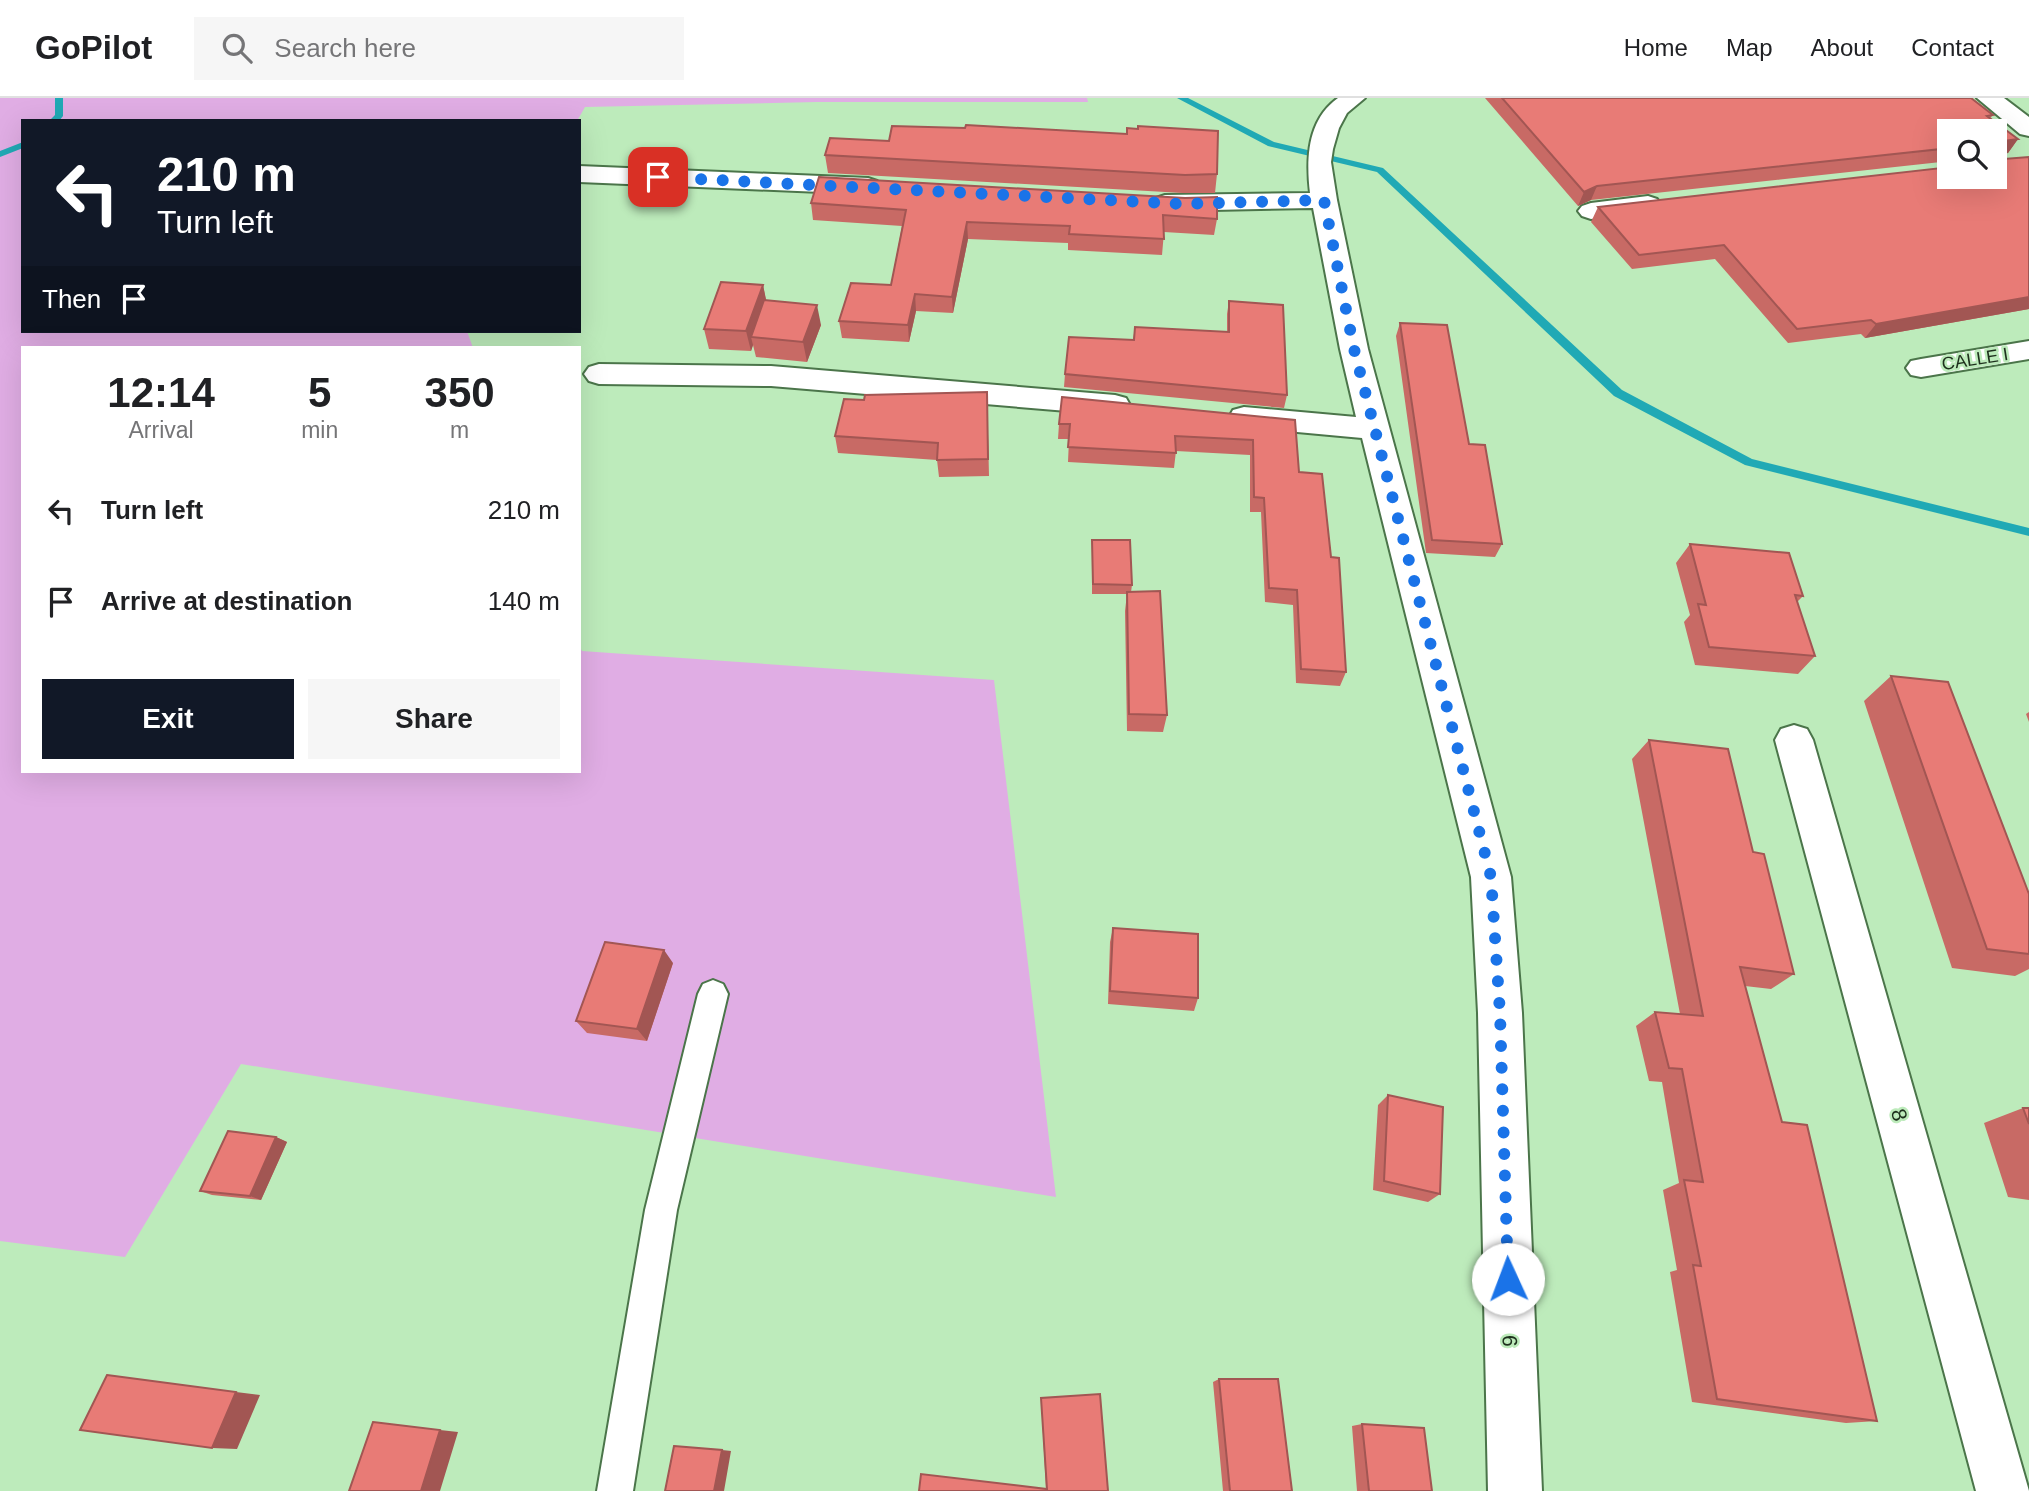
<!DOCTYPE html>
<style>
body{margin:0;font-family:Helvetica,sans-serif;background:#f6f6f6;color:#202124;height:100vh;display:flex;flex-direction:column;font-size:26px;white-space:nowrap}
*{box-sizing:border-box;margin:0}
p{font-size:23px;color:#757577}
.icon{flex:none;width:38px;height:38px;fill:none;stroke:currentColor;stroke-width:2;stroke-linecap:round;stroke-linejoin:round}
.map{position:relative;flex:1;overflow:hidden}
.sheet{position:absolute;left:21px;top:248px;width:560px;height:427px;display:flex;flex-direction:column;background:#fff;border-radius:0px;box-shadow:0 7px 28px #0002}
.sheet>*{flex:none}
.top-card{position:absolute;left:21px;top:21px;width:560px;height:214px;border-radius:0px;box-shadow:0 7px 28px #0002;background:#111827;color:#fff;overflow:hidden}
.tools{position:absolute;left:1937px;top:21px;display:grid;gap:14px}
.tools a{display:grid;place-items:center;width:70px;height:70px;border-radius:0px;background:#fff;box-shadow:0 7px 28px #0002;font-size:35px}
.pin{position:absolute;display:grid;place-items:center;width:60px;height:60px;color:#fff;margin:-30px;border-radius:14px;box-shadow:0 4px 10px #0006}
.me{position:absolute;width:77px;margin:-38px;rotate:358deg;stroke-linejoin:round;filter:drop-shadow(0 0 5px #0008)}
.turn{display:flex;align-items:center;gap:24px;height:147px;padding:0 21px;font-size:32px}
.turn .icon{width:91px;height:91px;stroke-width:2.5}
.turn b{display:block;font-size:49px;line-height:60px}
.then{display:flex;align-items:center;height:66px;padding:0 21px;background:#0003;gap:14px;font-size:26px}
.eta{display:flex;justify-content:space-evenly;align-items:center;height:119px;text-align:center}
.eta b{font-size:42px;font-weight:800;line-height:49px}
.primary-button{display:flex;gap:14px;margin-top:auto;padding:14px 21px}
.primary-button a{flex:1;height:80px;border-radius:0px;background:#111827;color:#fff;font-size:28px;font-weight:800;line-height:80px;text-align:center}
.primary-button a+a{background:#f6f6f6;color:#202124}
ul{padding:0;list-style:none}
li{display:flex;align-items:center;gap:21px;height:91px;padding:0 21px}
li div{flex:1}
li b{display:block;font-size:26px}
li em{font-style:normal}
header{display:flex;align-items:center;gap:42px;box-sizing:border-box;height:98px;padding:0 35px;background:#fff;border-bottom:2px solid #e0e0e0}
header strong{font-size:33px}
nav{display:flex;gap:38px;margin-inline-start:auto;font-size:24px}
.search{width:490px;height:63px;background:#f6f6f6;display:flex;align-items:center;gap:18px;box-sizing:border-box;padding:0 24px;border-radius:0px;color:#757577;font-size:26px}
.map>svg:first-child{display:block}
</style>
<header>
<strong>GoPilot</strong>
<div class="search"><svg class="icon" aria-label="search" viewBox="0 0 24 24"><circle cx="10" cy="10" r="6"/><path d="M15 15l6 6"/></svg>Search here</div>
<nav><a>Home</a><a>Map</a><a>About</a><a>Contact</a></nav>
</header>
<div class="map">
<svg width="2029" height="1393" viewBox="0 0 2029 1393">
<rect width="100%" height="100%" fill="#bdebbb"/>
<path fill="#e0ade4" d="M0 0H1087L1088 4H817L585 9 577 23H23V233H467L473 250H23V674H579V547L582 553 994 582 1056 1099 241 966 125 1159 0 1143Z"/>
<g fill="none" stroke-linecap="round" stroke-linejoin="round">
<path fill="#20a9b5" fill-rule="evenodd" d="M55 0H63V18L59 23H49L55 17Z
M1177 0H1188L1274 44 1383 70 1622 292 1752 361 2029 430V438L1745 367 1614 298 1377 74 1268 48Z
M23 44V50L0 59V53Z"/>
<defs>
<path id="lane" d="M713 882 723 886 728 896 677 1112 633 1393H597L645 1112 698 896 703 886Z"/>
<path id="street" d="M1338 0H1365L1347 15 1339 30 1333 51 1331 64 1337 102 1368 251 1511 779 1522 915 1542 1393H1488L1478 915 1471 779 1362 340 1244 329 1233 326 1229 319 1233 312 1244 309 1356 319 1340 251 1313 110 1165 113 1156 110 1152 105 1156 100 1165 97 1310 95C1306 61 1307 22 1338 0Z
M1977 0H2004L2029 19V38L2020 36Z
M579 68 868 80 877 83 881 88 877 93 868 96 579 84Z
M1648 98 1657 101 1661 106 1657 111 1591 121 1582 118 1578 113 1582 108 1591 105Z
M2029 243V261L1921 279 1911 277 1906 270 1911 263 1921 261Z
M599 266 771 268 1115 297 1126 300 1130 307 1126 314 1115 317 771 288 599 286 589 283 584 276 589 269Z
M1794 627 1807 631 1813 642 2029 1393H1976L1775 642 1781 631Z"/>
</defs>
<use href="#lane" stroke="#4b754a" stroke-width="4"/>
<use href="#street" stroke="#4b754a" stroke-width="4"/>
<use href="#lane" fill="#fff" fill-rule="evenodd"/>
<use href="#street" fill="#fff" fill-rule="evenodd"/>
</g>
<path fill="#c86a65" d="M1485 0H1971L1993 17 1990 20 2018 41 2008 55 2004 56V61L2029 59V211L1865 240 1861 236 1788 245 1715 161 1632 171 1591 124 1598 109 1950 69V79H1995V33H1950V63L1591 102 1578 108Z
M889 43 1217 76 1215 95H1183L828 75 825 57Z
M819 79 1217 121 1214 137 1164 134 1162 157 1068 152V145L968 141 953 215 916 213 909 244 842 240 839 223 891 187 902 128 813 122 811 105Z
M763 187 766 203 821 227 807 264 756 259 753 247 751 253 709 251 704 231Z
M1229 203 1287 297 1284 310 1064 289 1065 276 1133 242 1135 229 1227 234V216Z
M1400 225 1469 346 1502 446 1495 459 1426 455 1396 238Z
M987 294 989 378 939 379 937 362 838 355 835 338 864 302Z
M1295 322 1299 374 1331 459 1346 574 1340 588 1296 585 1293 507 1265 504 1261 414H1250V357L1176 353 1174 370 1068 364 1069 341H1058L1059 326Z
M1092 442 1132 487 1131 494 1167 617 1163 634 1127 633 1125 513 1127 496H1092Z
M1690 446 1803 498 1797 504 1815 558 1798 576 1695 567 1684 524 1690 517 1676 465Z
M1891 578 2029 796V871L2015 878 1952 870 1864 603Z
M2029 614V624L2026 616Z
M1649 642 1753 754 1794 876 1771 891 1745 888 1782 1024 1877 1323 1846 1325 1692 1304 1670 1174 1677 1172 1663 1092 1679 1085 1662 984 1649 983 1636 928 1655 914 1680 916 1632 661Z
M1113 830 1198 900 1194 913 1108 906 1110 844Z
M673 865 647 943 587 935 576 923Z
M1388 997 1440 1096 1428 1104 1373 1092 1378 1007Z
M2023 1010H2029V1102L2008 1099 1984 1025Z
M276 1039 287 1044 261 1102 212 1097 200 1093Z
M1219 1281 1292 1393H1223L1213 1284Z
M1041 1300 1108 1393 1046 1391Z
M1362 1326 1432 1393H1357L1352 1328Z"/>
<path fill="#a25653" d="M2018 41 2008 55 1995 57 2003 43Z
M1597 88 1591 102 1578 108 1584 94Z
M967 124 968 141 953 215 952 199Z
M763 187 767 206 751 239 753 247 751 253 746 233Z
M915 196 916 213 909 244 908 227Z
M2029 199V211L1865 240 1876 226Z
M817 207 821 227 807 264 803 244Z
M664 852 673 865 647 943 637 931Z
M276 1039 287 1044 261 1102 250 1098Z
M236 1294 260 1297 237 1351 212 1350Z
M440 1332 458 1334 440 1393H421Z
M722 1352 731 1353 724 1393H714Z"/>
<path fill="#e87b76" stroke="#a25653" stroke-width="2" d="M1502 0H1971L1993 17 1987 18 2018 41 2003 43 2004 61 2029 59V199L1876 226 1871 222 1797 231 1724 147 1639 157 1598 109 1950 69V79H1995V33H1950V50L1597 88 1584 94Z
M966 27 1127 36V30L1138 31V28L1218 33 1217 76 1185 77 825 57 830 40 889 43 892 28 965 30Z
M819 79 1185 100 1217 99V121L1163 117 1164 141 1069 136 1070 128 967 124 952 199 915 196 908 227 839 223 851 185 891 187 906 112 811 105Z
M721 184 763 187 746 233 704 231Z
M764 202 817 207 803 244 751 239Z
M1229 203 1283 207 1287 297 1065 276 1069 239 1134 242 1135 229 1229 234Z
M1400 225 1447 227 1469 346 1485 347 1502 446 1432 442Z
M987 294 988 361 937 362 938 345 835 338 844 301 864 302 865 297Z
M1062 299 1295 322 1299 374 1322 376 1331 459 1339 460 1346 574 1301 571 1297 492 1269 490 1264 400 1254 399 1253 342 1175 338 1176 355 1068 349 1070 326H1059Z
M1092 442H1130L1132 487 1093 486Z
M1690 446 1789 455 1803 498 1795 497 1815 558 1709 549 1698 506 1706 507Z
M1160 493 1167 617 1129 616 1127 494Z
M1891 578 1948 584 2029 796V856L1987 851Z
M1649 642 1728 651 1753 754 1764 756 1794 876 1740 869 1782 1024 1807 1027 1877 1323 1717 1301 1693 1167 1701 1168 1684 1082 1703 1084 1682 971 1669 970 1655 914 1703 918Z
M1113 830 1198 836V900L1110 893Z
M605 844 664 852 637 931 576 923Z
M1388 997 1443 1009 1440 1096 1384 1083Z
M2023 1010H2029V1026Z
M228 1033 276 1039 250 1098 200 1093Z
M107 1277 236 1294 212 1350 80 1332Z
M1219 1281H1278L1292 1393H1230Z
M1100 1296 1108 1393H919L921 1376 1047 1391 1041 1300Z
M373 1324 440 1332 421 1393H349Z
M1362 1326 1424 1330 1432 1393H1369Z
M674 1348 722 1352 714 1393H665Z"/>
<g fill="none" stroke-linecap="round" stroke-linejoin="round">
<path stroke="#1a73e8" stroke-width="12" stroke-dasharray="0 21.6" d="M658 79 1183 106 1324 102 1354 251 1491 779 1500 915 1508 1181"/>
</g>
<g text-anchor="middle" stroke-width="5" stroke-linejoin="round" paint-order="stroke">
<g font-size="18" fill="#1e301d" stroke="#bdebbb">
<text transform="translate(1975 261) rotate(-9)" y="6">CALLE I</text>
</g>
<g font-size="21" fill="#1e301d" stroke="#bdebbb">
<text transform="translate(1899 1017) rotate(74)" y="7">8</text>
<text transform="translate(1510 1243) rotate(-92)" y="7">9</text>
</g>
</g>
</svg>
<div class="tools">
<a><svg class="icon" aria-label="search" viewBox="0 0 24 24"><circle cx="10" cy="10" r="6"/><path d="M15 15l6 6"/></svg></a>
</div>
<div class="pin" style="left:658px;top:79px;background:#d93025"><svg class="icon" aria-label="arrive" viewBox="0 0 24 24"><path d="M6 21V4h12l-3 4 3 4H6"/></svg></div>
<svg class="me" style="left:1508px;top:1181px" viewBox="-20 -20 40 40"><circle r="19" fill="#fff"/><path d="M0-13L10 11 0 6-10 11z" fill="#1a73e8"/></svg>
<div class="top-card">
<div class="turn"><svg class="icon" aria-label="left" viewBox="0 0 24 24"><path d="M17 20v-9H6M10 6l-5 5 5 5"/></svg><div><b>210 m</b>Turn left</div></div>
<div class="then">Then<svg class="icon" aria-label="arrive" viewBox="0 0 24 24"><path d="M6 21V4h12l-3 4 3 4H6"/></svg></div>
</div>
<section class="sheet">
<div class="eta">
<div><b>12:14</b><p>Arrival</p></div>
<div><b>5</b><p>min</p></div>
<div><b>350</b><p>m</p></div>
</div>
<ul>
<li><svg class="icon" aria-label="left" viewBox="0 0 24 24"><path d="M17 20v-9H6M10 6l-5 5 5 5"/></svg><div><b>Turn left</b></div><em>210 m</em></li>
<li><svg class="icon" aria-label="arrive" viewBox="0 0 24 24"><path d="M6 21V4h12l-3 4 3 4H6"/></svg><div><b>Arrive at destination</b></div><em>140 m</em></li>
</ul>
<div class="primary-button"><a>Exit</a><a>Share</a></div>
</section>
</div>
